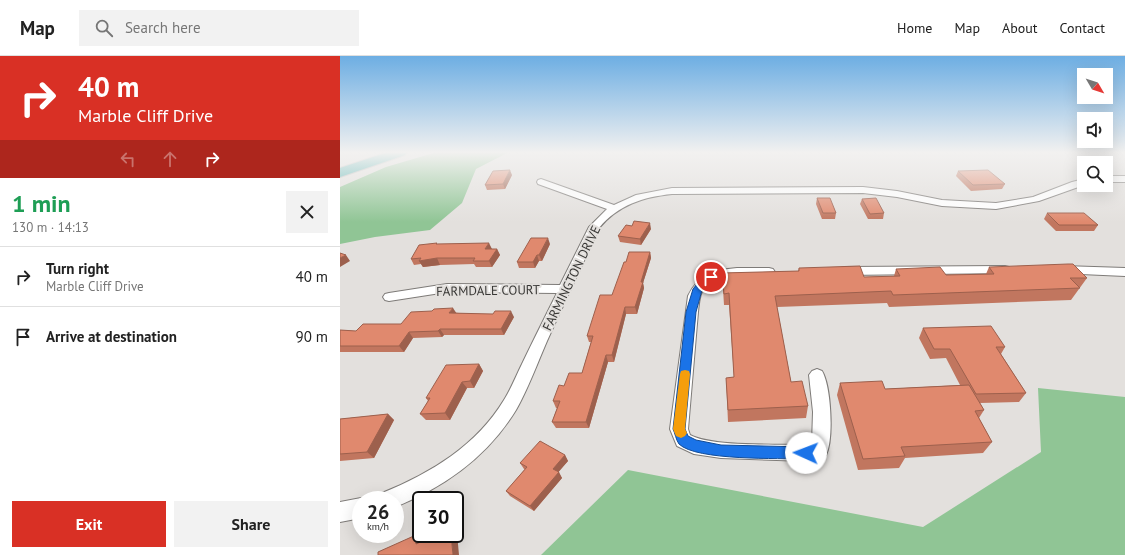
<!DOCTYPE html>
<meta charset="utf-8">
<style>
body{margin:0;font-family:"PT Sans",sans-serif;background:#f2f2f2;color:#222;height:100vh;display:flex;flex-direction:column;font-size:15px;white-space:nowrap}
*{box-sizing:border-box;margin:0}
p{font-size:13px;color:#767676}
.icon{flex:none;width:22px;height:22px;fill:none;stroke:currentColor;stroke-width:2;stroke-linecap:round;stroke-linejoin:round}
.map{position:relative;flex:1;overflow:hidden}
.drawer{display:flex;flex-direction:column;background:#fff;width:340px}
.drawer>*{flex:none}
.hud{background:#d93025;color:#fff;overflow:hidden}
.needle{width:26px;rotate:129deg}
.controls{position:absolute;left:737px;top:12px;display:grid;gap:8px}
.controls a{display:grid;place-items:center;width:36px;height:36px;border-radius:0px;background:#fff;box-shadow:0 4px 16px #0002;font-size:20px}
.speed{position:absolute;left:12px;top:435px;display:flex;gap:8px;font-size:20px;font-weight:700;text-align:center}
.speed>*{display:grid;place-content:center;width:52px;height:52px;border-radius:50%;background:#fff;box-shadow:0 4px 16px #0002;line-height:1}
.speed small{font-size:10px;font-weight:400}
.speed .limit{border:2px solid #111;border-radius:6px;background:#fff;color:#111}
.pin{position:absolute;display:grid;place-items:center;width:34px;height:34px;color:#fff;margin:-17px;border:2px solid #fff;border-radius:50%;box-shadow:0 1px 4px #0007}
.me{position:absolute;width:44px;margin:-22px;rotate:272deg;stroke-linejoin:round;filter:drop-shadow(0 0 3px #0008)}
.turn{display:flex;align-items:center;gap:14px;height:84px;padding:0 12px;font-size:18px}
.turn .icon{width:52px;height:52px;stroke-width:2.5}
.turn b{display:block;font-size:28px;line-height:34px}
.lanes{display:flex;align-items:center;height:38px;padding:0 12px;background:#0003;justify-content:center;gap:20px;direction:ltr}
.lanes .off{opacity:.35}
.round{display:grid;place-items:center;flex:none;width:42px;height:42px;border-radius:0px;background:#f2f2f2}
.summary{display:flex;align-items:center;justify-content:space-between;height:68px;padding:0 12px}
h1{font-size:24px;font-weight:600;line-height:30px;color:#1e9e55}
.primary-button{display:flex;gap:8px;margin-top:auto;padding:8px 12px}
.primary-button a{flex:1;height:46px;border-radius:0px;background:#d93025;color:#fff;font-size:16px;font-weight:600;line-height:46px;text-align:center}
.primary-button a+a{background:#f2f2f2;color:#222}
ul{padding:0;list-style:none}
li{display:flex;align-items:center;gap:12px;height:60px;padding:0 12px;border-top:1px solid #e0e0e0}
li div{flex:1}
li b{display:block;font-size:15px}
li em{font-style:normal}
header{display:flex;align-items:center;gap:24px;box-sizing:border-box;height:56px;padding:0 20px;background:#fff;border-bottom:1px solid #e0e0e0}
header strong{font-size:19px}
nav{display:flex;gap:22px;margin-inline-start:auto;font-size:14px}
.search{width:280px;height:36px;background:#f2f2f2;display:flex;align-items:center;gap:10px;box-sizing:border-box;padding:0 14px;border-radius:0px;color:#767676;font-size:15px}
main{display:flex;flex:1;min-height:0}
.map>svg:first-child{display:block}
</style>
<header>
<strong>Map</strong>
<div class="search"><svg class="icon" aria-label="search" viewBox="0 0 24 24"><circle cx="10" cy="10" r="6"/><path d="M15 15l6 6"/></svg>Search here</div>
<nav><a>Home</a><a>Map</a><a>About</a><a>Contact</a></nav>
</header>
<main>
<section class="drawer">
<div class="hud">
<div class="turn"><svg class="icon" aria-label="right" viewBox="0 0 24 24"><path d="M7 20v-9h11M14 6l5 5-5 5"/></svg><div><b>40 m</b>Marble Cliff Drive</div></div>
<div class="lanes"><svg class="icon off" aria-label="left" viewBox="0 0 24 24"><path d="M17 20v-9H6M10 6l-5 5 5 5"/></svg><svg class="icon off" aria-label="ahead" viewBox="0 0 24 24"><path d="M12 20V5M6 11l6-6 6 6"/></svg><svg class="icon" aria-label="right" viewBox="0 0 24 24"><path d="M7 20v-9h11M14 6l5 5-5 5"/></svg></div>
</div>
<div class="summary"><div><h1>1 min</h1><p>130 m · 14:13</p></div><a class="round"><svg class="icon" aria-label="close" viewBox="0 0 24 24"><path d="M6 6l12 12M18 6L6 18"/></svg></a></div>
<ul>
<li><svg class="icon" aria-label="right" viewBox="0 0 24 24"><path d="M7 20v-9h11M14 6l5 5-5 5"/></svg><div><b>Turn right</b><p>Marble Cliff Drive</p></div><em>40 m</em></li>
<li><svg class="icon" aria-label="arrive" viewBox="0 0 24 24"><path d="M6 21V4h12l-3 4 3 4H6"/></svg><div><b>Arrive at destination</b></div><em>90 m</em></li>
</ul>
<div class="primary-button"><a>Exit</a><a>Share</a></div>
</section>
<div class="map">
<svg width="785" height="499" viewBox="0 0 785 499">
<rect width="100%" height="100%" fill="#e3e0dd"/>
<path fill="#90c595" d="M97 96H169L136 113 122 147 90 174 35 181 0 188V131L46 111Z
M698 332 785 341V499H201L288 414 583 471 701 396Z"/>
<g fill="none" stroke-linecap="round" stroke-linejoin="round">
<defs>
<path id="minor" d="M766 120H785V126H766Z
M201 123 274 149 296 139 332 132 523 131 557 135 602 144 656 147 693 141 732 126 744 123V129L699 145 656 153 602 150 557 141 523 137 332 138C303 141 278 149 259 172 242 210 224 247 207 285 197 308 188 333 176 354 147 401 105 431 55 451V444H39L42 437C91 417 136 390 164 344 171 333 176 320 182 308 193 285 205 261 217 237L107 236 49 245 45 244 43 241 45 238 49 237 107 228 220 229 249 171 267 153 198 128 197 126 198 124Z
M665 210 669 211 671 214 669 217 505 219 501 218 499 215 501 212 505 211Z
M723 210 785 212V220L719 217 717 214 719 211Z
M397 212H429L433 213 435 216 433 219 429 220C409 219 378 213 364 232 359 239 359 248 358 256L348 373 350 379C372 391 438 388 466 389L472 387 473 356 469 319 472 315 477 313 482 315C491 330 494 383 486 399L466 405 381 402 354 398 337 390 330 373 348 240C359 218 373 214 397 212Z
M21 442 26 444H21V462L0 466V446Z"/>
<path id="motorway" d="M48 96H67L65 99 0 121V112Z"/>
</defs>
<use href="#minor" stroke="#7e7b78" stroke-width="2"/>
<use href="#motorway" stroke="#bfbfbe" stroke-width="2"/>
<use href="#minor" fill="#fff" fill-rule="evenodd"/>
<use href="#motorway" fill="#4bafad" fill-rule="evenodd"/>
</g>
<path fill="#c1765f" d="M618 115 665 128 662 133 631 135 616 120Z
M172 119 165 133 147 134 145 129Z
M477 142 496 157 495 163H482L476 148Z
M522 143 544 157 543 163H528L520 148Z
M707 157 758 169 754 175H716L704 163Z
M311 173 301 189 280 186 278 180Z
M97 188 152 193H157L160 199 152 211H136L134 208 100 209 83 211 81 208 74 209 71 203Z
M210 188 202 205H199L195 212H179L177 206Z
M310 196 311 202 303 227 304 232 297 258H286L274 306H268L249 372H216L212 366 217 352H216L213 345 224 330 242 317 251 286H249L247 280 272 239Z
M649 211 747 222 731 244 549 251 547 247 437 251 451 326 468 350 466 362 388 366 386 322 394 321 389 249H384L382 217 458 215 459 212 524 221 554 220 556 213 606 219 646 218Z
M92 255 174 261 164 279H104L102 281 73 282 64 296H0V274L16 275 61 268Z
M583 272 665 291 661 298 686 337 679 346 640 347 644 354 639 362 652 386 643 397 565 402 559 412 518 414 497 339 500 327 545 333 620 329 606 302 590 303 579 282Z
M139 308 143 315 134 332H127L110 364H86L80 358 88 345 86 342Z
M48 358 54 364 34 402 0 405V363Z
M225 399 228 405 218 416 222 422 194 455 170 440 166 435 185 413H184L180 407Z"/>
<path fill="#9d604d" d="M170 114 172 119 165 133 163 128Z
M310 167 311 173 301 189 300 183Z
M208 182 210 188 202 205 199 199Z
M149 187 152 193H145Z
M157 193 160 199 152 211 149 205Z
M310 196 311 202 303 227 304 232 297 258 295 251 301 226Z
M6 199 10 205 0 211V202Z
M197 199 199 205 195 212 193 206Z
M97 202 100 209 83 211 79 205Z
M285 251 286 258 274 306 272 299Z
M113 252 117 258 109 257Z
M171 255 174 261 164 279 161 273Z
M100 273 104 279 102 281 98 275Z
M69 276 73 282 64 296 59 290Z
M266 299 268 306 249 372 246 366Z
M139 308 143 315 134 332 130 325Z
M122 326 127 332 110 364 105 357Z
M48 358 54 364 34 402 27 396Z
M225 399 228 405 216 419 213 413Z
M219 416 222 422 194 455 190 450Z
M115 476 117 477 119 499H113L111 478H115Z
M76 479 82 484 83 493 76 488Z"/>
<path fill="#e0896e" stroke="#9d604d" d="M170 114 163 128 145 129 153 115Z
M648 114 665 128 633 129 618 115Z
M477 142H490L496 157H483Z
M536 142 544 157 530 158 522 143Z
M707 157H744L758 169H719Z
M294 165 310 167 300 183 278 180 286 169 292 170Z
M191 182H208L199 199H197L193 206H177Z
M97 187 96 188 149 187 145 193H157L149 205H133L135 202H97L79 205 81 202 71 203 79 189Z
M289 196H310L301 226H303L295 251H285L272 299H266L246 366H212L220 345H213L219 329 224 330 229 317H242L253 280H247L260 239H272L284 206H286Z
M0 197 6 199 0 202Z
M728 208H733L747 222H730L740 232 553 239 551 235 435 240 451 326 462 325 468 350 388 354 386 322 394 321 389 237 384 238 382 217 459 215V212L520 210 524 221 560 220 556 213 600 211 606 219 654 218 649 211Z
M113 252 109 257 153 258 155 255H171L161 273H100L98 275 69 276 59 290H0V274L16 275 23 268H61L71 256 92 255 94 253Z
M651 270 665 291H656L686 337 636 338 610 293H594L583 272Z
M139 308 130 325 122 326 105 357 80 358 90 342H86L106 309Z
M542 325 545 333 629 329 644 354 635 355 652 386 561 391 565 400 523 403 500 327Z
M48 358 27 396 0 398V363Z
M200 385 225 399 213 413 219 416 190 450 166 435 187 411 180 407Z
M98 478H111L113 499H38V496L76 479V488Z"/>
<linearGradient id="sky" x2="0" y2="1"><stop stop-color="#6daee3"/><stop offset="0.58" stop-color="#f2f1f0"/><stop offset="1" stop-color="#f2f1f0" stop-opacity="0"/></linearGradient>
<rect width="785" height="166" fill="url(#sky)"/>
<path fill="#1a73e8" stroke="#114b97" d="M371 218 375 221 367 227 362 234 356 256 345 373 348 380 356 384 381 389 466 391 470 393 472 397 470 401 466 403C440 402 356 405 339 388 336 384 335 377 333 373L346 256 353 233 361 223Z"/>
<path fill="#f59e0b" d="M345 314 349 315 350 318 345 373 347 377 345 380 341 382 336 380 333 373 340 318 341 315Z"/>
<g text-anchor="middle" stroke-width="4" stroke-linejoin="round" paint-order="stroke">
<g font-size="13" fill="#383735" stroke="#e3e0dd">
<text transform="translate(231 222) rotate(-64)" y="5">FARMINGTON DRIVE</text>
<text transform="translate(148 234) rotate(-1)" y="5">FARMDALE COURT</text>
</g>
</g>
</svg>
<div class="controls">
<a><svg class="needle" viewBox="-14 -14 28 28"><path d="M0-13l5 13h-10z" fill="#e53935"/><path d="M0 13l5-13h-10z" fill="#767676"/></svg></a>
<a><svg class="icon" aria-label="sound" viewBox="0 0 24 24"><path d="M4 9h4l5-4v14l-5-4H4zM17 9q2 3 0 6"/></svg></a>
<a><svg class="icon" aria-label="search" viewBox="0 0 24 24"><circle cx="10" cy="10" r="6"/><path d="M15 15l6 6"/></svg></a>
</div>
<div class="speed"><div>26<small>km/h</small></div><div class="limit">30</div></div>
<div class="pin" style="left:371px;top:221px;background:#d93025"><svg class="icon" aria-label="arrive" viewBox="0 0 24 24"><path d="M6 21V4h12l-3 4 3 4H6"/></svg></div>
<svg class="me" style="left:466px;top:397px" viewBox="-20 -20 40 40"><circle r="19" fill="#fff"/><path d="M0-13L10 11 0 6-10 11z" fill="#1a73e8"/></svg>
</div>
</main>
